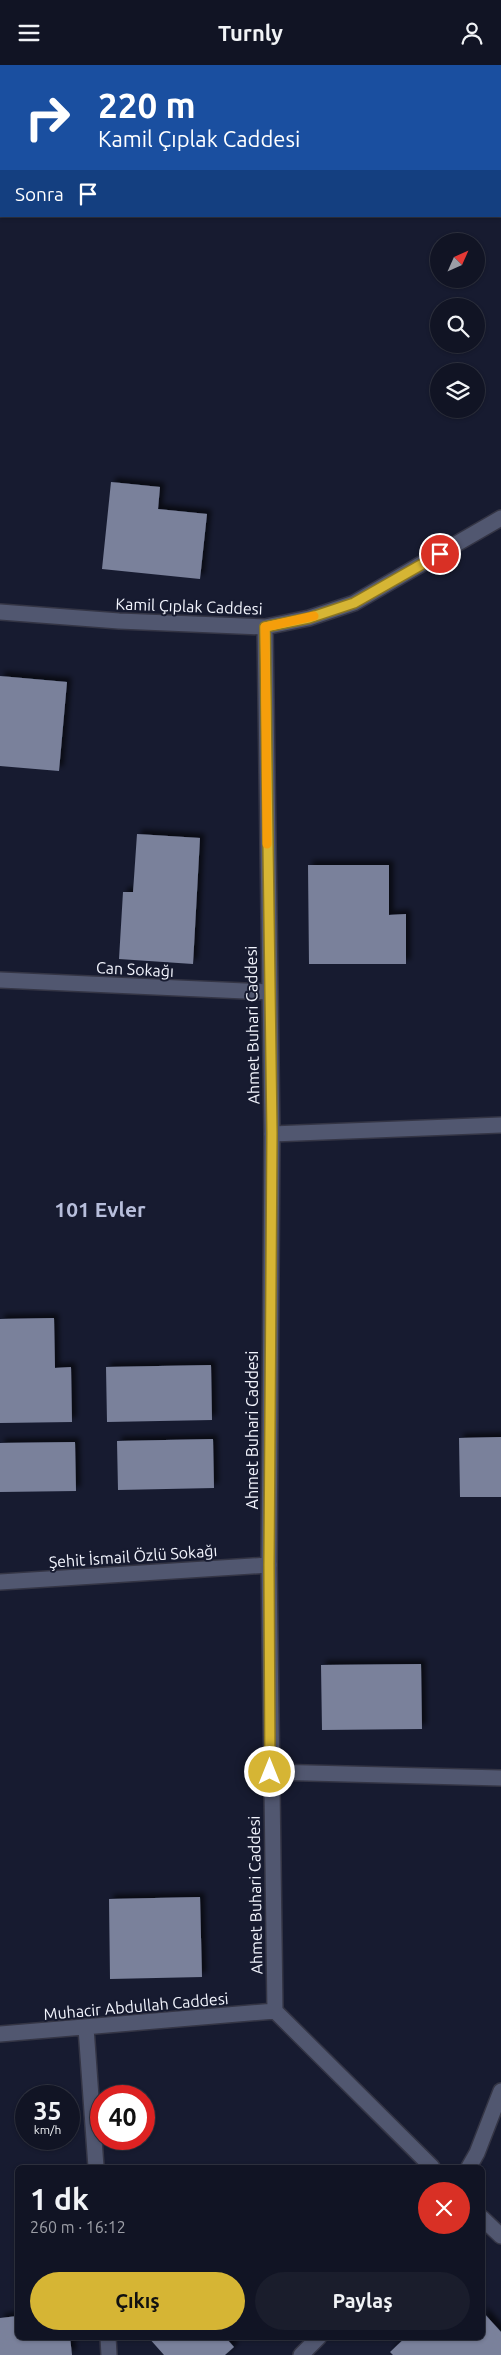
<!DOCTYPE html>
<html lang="tr">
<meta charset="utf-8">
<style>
body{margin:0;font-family:Ubuntu,sans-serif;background:#1a1d2c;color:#f1f3f6;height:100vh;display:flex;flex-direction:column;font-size:19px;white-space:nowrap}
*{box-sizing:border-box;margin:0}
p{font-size:16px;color:#9c9ea6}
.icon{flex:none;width:28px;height:28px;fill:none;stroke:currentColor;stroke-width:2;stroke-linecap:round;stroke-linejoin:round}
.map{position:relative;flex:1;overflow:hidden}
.drawer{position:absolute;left:15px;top:2100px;width:470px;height:175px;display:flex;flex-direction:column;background:#111424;border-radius:8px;box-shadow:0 1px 4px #0004,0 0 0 1px #303341}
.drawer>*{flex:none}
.guide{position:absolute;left:0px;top:0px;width:501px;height:152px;box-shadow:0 1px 4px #0004,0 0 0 1px #303341;background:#1a4fa0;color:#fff;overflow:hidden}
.needle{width:32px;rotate:45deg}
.controls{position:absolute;left:430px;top:168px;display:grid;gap:10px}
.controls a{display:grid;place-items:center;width:55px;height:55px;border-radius:50%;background:#111424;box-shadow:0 1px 4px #0004,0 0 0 1px #303341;font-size:25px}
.speed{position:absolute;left:15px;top:2020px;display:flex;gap:10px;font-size:25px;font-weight:700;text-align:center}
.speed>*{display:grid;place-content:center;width:65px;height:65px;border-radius:50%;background:#111424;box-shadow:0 1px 4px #0004,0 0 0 1px #303341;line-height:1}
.speed small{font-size:12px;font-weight:400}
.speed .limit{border:8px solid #d22;background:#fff;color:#111}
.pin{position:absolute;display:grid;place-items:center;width:42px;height:42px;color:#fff;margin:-21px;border:2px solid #fff;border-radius:50%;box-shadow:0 1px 5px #0007}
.me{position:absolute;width:55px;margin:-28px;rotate:0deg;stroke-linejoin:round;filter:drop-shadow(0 0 4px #0008)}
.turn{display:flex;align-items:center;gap:18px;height:105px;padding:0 15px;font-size:22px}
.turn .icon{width:65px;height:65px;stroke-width:2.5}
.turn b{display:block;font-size:35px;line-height:42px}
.then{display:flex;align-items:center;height:48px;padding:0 15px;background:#0003;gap:10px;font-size:19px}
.round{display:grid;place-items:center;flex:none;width:52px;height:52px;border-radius:26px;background:#1a1d2c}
.summary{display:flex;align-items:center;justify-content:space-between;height:85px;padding:0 15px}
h1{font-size:30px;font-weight:700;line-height:38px}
.primary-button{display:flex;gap:10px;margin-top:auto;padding:10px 15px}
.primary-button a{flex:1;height:58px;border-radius:30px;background:#d6b534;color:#111;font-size:20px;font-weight:700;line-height:58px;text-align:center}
.primary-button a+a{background:#1a1d2c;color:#f1f3f6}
header{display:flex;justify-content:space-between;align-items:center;height:65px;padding:0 15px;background:#111424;font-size:22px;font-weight:700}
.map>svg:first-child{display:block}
</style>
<header><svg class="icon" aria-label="menu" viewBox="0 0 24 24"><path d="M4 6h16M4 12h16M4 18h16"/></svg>Turnly<svg class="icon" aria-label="person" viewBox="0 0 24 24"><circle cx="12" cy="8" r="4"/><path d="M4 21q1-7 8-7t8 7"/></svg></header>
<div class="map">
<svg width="501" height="2290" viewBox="0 0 501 2290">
<defs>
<filter id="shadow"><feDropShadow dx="4.5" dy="-4.5" stdDeviation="2.5" flood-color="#0009"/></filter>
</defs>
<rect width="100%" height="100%" fill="#171b30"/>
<path fill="#7a819b" filter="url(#shadow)" d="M111 417 160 422 158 444 207 449 200 514 102 504Z
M0 611 67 617 59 706 0 701Z
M137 769 200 773 193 899 119 894 123 827H133Z
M308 800H389V850L406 849V899H309Z
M54 1253 55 1303 71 1302 72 1357 0 1358V1254Z
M211 1300 212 1355 107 1357 106 1302Z
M501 1372V1432H460L459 1373Z
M213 1374 214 1423 118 1425 117 1376Z
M75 1377 76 1426 0 1427V1378Z
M421 1599 422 1664 322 1665 321 1600Z
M200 1832 202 1912 110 1914 109 1834Z
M482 2246 501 2267V2290H393L390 2287 406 2272H482Z
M18 2251V2272H70L72 2290H0V2253Z
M148 2272H225L234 2282 225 2290H164Z"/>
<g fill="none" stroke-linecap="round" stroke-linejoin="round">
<defs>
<path id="minor" d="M0 915 269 927
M272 1069 501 1060
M0 1517 269 1500
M270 1707 501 1713"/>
<path id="tertiary" d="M0 547 119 556 265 562 309 553 354 538 501 453
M265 562 272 1069 269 1500 275 1946 432 2102
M86 1963 96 2102
M0 1969 275 1946
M469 2102 477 2088 501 2026
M482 2153 501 2171
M108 2272 109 2290
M301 2290 319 2272"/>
</defs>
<use href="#minor" stroke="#343545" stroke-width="18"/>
<use href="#tertiary" stroke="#343545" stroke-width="18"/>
<use href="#minor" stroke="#515770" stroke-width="15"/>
<use href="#tertiary" stroke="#515770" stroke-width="15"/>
</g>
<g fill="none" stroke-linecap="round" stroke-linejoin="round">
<defs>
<path id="route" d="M270 1707 269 1500 272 1068 265 562 309 553 354 538 440 489"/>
</defs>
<use href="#route" stroke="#8b7622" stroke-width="12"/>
<use href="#route" stroke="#d6b534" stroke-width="9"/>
<path stroke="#f59e0b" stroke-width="9" d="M267 779 265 562 314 551"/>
</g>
<g text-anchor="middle" stroke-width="4" stroke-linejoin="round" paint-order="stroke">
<g font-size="16" fill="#f2f4fd" stroke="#171b30">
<text transform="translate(189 541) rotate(2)" y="6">Kamil Çıplak Caddesi</text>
<text transform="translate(135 904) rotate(3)" y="6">Can Sokağı</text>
<text transform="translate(252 960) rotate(-91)" y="6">Ahmet Buhari Caddesi</text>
<text transform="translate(252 1365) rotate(-90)" y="6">Ahmet Buhari Caddesi</text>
<text transform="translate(133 1491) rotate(-4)" y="6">Şehit İsmail Özlü Sokağı</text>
<text transform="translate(255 1830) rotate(-91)" y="6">Ahmet Buhari Caddesi</text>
<text transform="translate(136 1941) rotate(-5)" y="6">Muhacir Abdullah Caddesi</text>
</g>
<g font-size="21" font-weight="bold" fill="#b7bedb" stroke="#171b30">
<text x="100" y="1152">101 Evler</text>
</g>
</g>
</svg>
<div class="controls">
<a><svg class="needle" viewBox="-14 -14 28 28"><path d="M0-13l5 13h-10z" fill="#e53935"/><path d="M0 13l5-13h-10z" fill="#9c9ea6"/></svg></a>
<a><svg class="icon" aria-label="search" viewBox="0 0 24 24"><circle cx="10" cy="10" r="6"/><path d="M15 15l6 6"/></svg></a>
<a><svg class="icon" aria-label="layers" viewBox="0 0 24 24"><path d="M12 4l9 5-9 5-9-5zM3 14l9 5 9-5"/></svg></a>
</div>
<div class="speed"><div>35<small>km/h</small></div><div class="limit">40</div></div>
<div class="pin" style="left:440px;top:489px;background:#d93025"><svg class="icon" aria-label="arrive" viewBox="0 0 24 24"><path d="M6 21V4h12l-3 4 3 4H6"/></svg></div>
<svg class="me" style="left:270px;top:1707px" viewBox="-20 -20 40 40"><circle r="17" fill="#d6b534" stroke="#fff" stroke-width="3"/><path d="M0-11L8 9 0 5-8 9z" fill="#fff"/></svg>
<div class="guide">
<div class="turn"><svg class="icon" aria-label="right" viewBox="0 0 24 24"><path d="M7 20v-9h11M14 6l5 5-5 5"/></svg><div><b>220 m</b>Kamil Çıplak Caddesi</div></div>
<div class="then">Sonra<svg class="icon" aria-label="arrive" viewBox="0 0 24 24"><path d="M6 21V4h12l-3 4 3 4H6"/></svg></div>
</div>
<section class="drawer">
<div class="summary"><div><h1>1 dk</h1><p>260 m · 16:12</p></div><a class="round" style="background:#d93025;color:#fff"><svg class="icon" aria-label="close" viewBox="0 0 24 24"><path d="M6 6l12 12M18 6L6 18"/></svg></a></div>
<div class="primary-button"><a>Çıkış</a><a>Paylaş</a></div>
</section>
</div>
